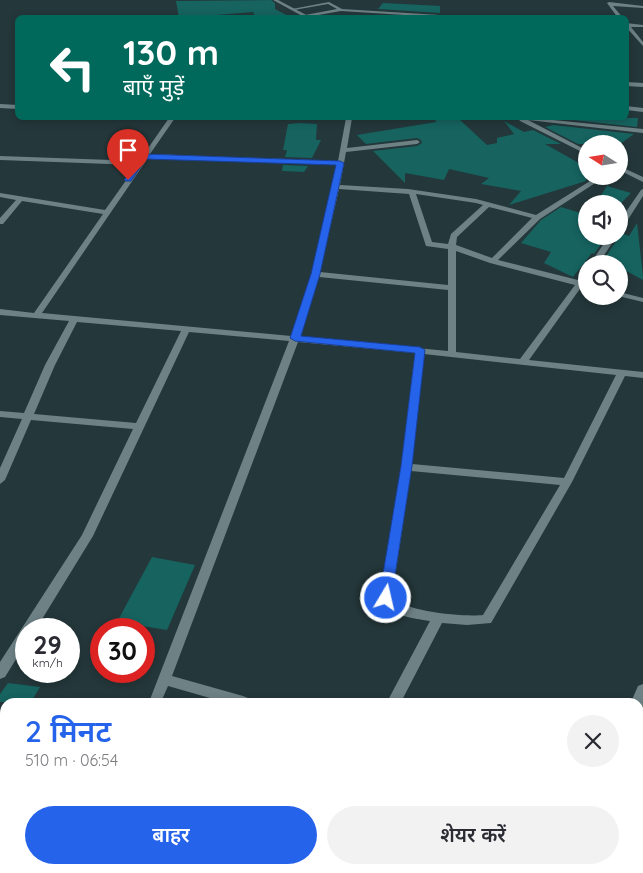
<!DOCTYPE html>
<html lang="hi">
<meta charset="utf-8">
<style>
body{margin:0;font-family:Quicksand,"Noto Sans Devanagari",sans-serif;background:#f2f2f3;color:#2b2b33;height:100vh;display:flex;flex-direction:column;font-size:19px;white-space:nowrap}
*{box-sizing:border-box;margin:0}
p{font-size:16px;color:#7c7c81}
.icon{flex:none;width:28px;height:28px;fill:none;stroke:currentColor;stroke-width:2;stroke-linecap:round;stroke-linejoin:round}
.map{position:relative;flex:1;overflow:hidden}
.side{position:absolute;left:0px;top:698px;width:644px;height:176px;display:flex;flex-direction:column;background:#fff;border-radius:15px 15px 0 0;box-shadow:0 2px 8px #0003}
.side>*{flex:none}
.hud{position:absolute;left:15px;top:15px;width:614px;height:105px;border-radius:8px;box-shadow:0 2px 8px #0003;background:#00695c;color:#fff;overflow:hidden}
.needle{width:32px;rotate:282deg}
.tools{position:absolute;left:578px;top:135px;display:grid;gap:10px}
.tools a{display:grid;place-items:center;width:50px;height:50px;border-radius:50%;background:#fff;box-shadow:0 2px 8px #0003;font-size:25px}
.speed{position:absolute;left:15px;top:618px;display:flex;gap:10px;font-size:25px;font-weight:700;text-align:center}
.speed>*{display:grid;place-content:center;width:65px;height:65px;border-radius:50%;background:#fff;box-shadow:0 2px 8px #0003;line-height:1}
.speed small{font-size:12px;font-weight:400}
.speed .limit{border:8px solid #d22;background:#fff;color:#111}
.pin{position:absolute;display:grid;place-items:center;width:42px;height:42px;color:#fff;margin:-51px -21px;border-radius:50% 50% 50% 0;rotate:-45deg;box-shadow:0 0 5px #0007}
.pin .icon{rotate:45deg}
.me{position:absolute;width:55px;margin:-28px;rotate:9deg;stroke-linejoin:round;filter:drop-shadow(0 0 4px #0008)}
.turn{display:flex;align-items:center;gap:18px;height:105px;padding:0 25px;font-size:22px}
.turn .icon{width:65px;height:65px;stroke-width:2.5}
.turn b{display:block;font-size:35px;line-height:42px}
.round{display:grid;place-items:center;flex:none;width:52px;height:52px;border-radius:26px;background:#f2f2f3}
.head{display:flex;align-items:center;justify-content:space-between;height:85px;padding:0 25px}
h1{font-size:30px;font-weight:600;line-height:38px;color:#2563eb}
.cta{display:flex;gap:10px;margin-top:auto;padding:10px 25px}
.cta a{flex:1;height:58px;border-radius:30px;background:#2563eb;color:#fff;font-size:20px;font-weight:600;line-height:58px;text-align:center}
.cta a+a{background:#f2f2f3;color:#2b2b33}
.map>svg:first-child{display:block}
</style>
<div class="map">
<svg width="643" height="873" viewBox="0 0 643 873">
<rect width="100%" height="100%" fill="#24373a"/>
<path fill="#166360" d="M271 0 275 3V9L292 18H256L253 12 179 18 176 1Z
M383 3 440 6V13L378 9Z
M435 118H458L487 145 497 143V138L514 134 504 121 524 132 533 130 561 144H545L586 167V181L509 205 521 191 481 184 489 178 449 169 444 180 405 173V183L373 151 417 146 422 143 421 140 417 138 366 144 357 135 436 122Z
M585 118H638L637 127 573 120Z
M299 123 317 124 316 140H321L312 158 285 157 287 150H283L288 124Z
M553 125 634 134 620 144H578L545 127Z
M283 165 308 166 304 172 282 171Z
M607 186 631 193 619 205 597 201Z
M561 207 584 214 577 225 586 228V236H607L594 254 592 253 573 277 544 263 551 252 521 243 541 220Z
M637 223 643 276V280L619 267V264H612L604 259 619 237V232L629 236Z
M152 557 195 565 167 630 117 622Z
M8 683 40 687 31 702H0V694Z"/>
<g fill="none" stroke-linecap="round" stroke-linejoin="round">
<path fill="#6e8286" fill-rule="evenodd" d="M329 2 342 9 488 18H452L341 11 307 17 305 15 337 9 328 4 294 10 292 9Z
M609 2 643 6V8L613 6 623 18H618L607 3Z
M626 23 643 25V27H631L643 42V46L626 27Z
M626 82 643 83V87L626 86Z
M0 104 18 105V109L0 108Z
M626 106 643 108V112L626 110Z
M169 118H175L150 154 338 161 346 118H352L347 148 417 140 420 142 417 144 346 152 340 185 408 189 476 199 536 215 598 176H606L540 219 498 260 578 280 583 273H586L585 282 586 283V287L582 286 529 360 643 372V378L625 376 572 482 491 623 467 625 442 623 401 702H387L430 621C412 618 389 616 380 598L401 467 415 353 298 342 172 676 243 696 248 698 250 702H224L168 686 161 702H149L289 341 189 332 93 536 36 629H26V643L5 677 0 679V662L82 535 133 429 31 420 5 480 0 484V468L22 419 0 417V411L24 413 45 365 69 321 0 315V309L34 313 103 214 22 201 3 224H0V218L16 200 0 197V193L105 210 137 165 0 160V156L139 161 142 155 144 154ZM148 158 337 165 312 274 291 336 42 313ZM339 189 409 194 426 246 448 249V285L320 272ZM416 194 476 203 483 205 451 234 448 244 432 242ZM489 207 532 218 492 258 456 245 457 237ZM456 251 490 263 575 285 520 359 456 352ZM319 277 448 290V351L300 337ZM77 322 181 331 136 423 34 414 55 365ZM424 354 616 375 564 478 412 464ZM411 471 560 485 483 615C463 617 405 612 392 597Z
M643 189V196L622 229H619V222L641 190Z
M609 236H617L598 264H590Z
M619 292 643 298V302L618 296Z
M643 684V706L639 708V702H631L638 686Z
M639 714 643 715V728L639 727Z
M72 869H88L86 873H70Z
M307 869H323L321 873H305Z
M566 869H582L580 873H564Z"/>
<path fill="#6e8286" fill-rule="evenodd" d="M273 0H278L312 18H306Z
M518 118H533L643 129V133L528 120 586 150V154L520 121Z
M619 166 643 177V182L619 170Z"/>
</g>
<path fill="#2563eb" stroke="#184099" d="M144 154 340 161 344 163 320 274 301 336 420 347 425 350 412 466 391 601H381L379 598 401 466 415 353 295 341 290 338 311 274 336 165 146 159 131 181H126L124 180Z"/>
</svg>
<div class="tools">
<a><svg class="needle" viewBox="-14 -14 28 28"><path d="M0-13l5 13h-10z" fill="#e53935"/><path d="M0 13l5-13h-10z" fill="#7c7c81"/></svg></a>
<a><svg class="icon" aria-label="sound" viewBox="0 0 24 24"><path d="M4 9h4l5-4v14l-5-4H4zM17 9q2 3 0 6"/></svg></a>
<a><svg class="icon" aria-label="search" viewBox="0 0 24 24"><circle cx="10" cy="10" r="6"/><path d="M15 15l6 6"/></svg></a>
</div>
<div class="speed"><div>29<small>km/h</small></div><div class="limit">30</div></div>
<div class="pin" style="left:128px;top:180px;background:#d93025"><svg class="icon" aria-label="arrive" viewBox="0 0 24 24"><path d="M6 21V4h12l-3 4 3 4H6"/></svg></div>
<svg class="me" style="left:386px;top:598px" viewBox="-20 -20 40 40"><circle r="17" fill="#2563eb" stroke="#fff" stroke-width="3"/><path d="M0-11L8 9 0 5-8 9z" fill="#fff"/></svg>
<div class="hud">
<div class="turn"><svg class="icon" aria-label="left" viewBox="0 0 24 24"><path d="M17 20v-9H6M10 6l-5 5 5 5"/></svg><div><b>130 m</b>बाएँ मुड़ें</div></div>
</div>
<section class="side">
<div class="head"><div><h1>2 मिनट</h1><p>510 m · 06:54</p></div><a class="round"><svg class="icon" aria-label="close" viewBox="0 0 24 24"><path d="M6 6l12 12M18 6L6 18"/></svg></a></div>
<div class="cta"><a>बाहर</a><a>शेयर करें</a></div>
</section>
</div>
